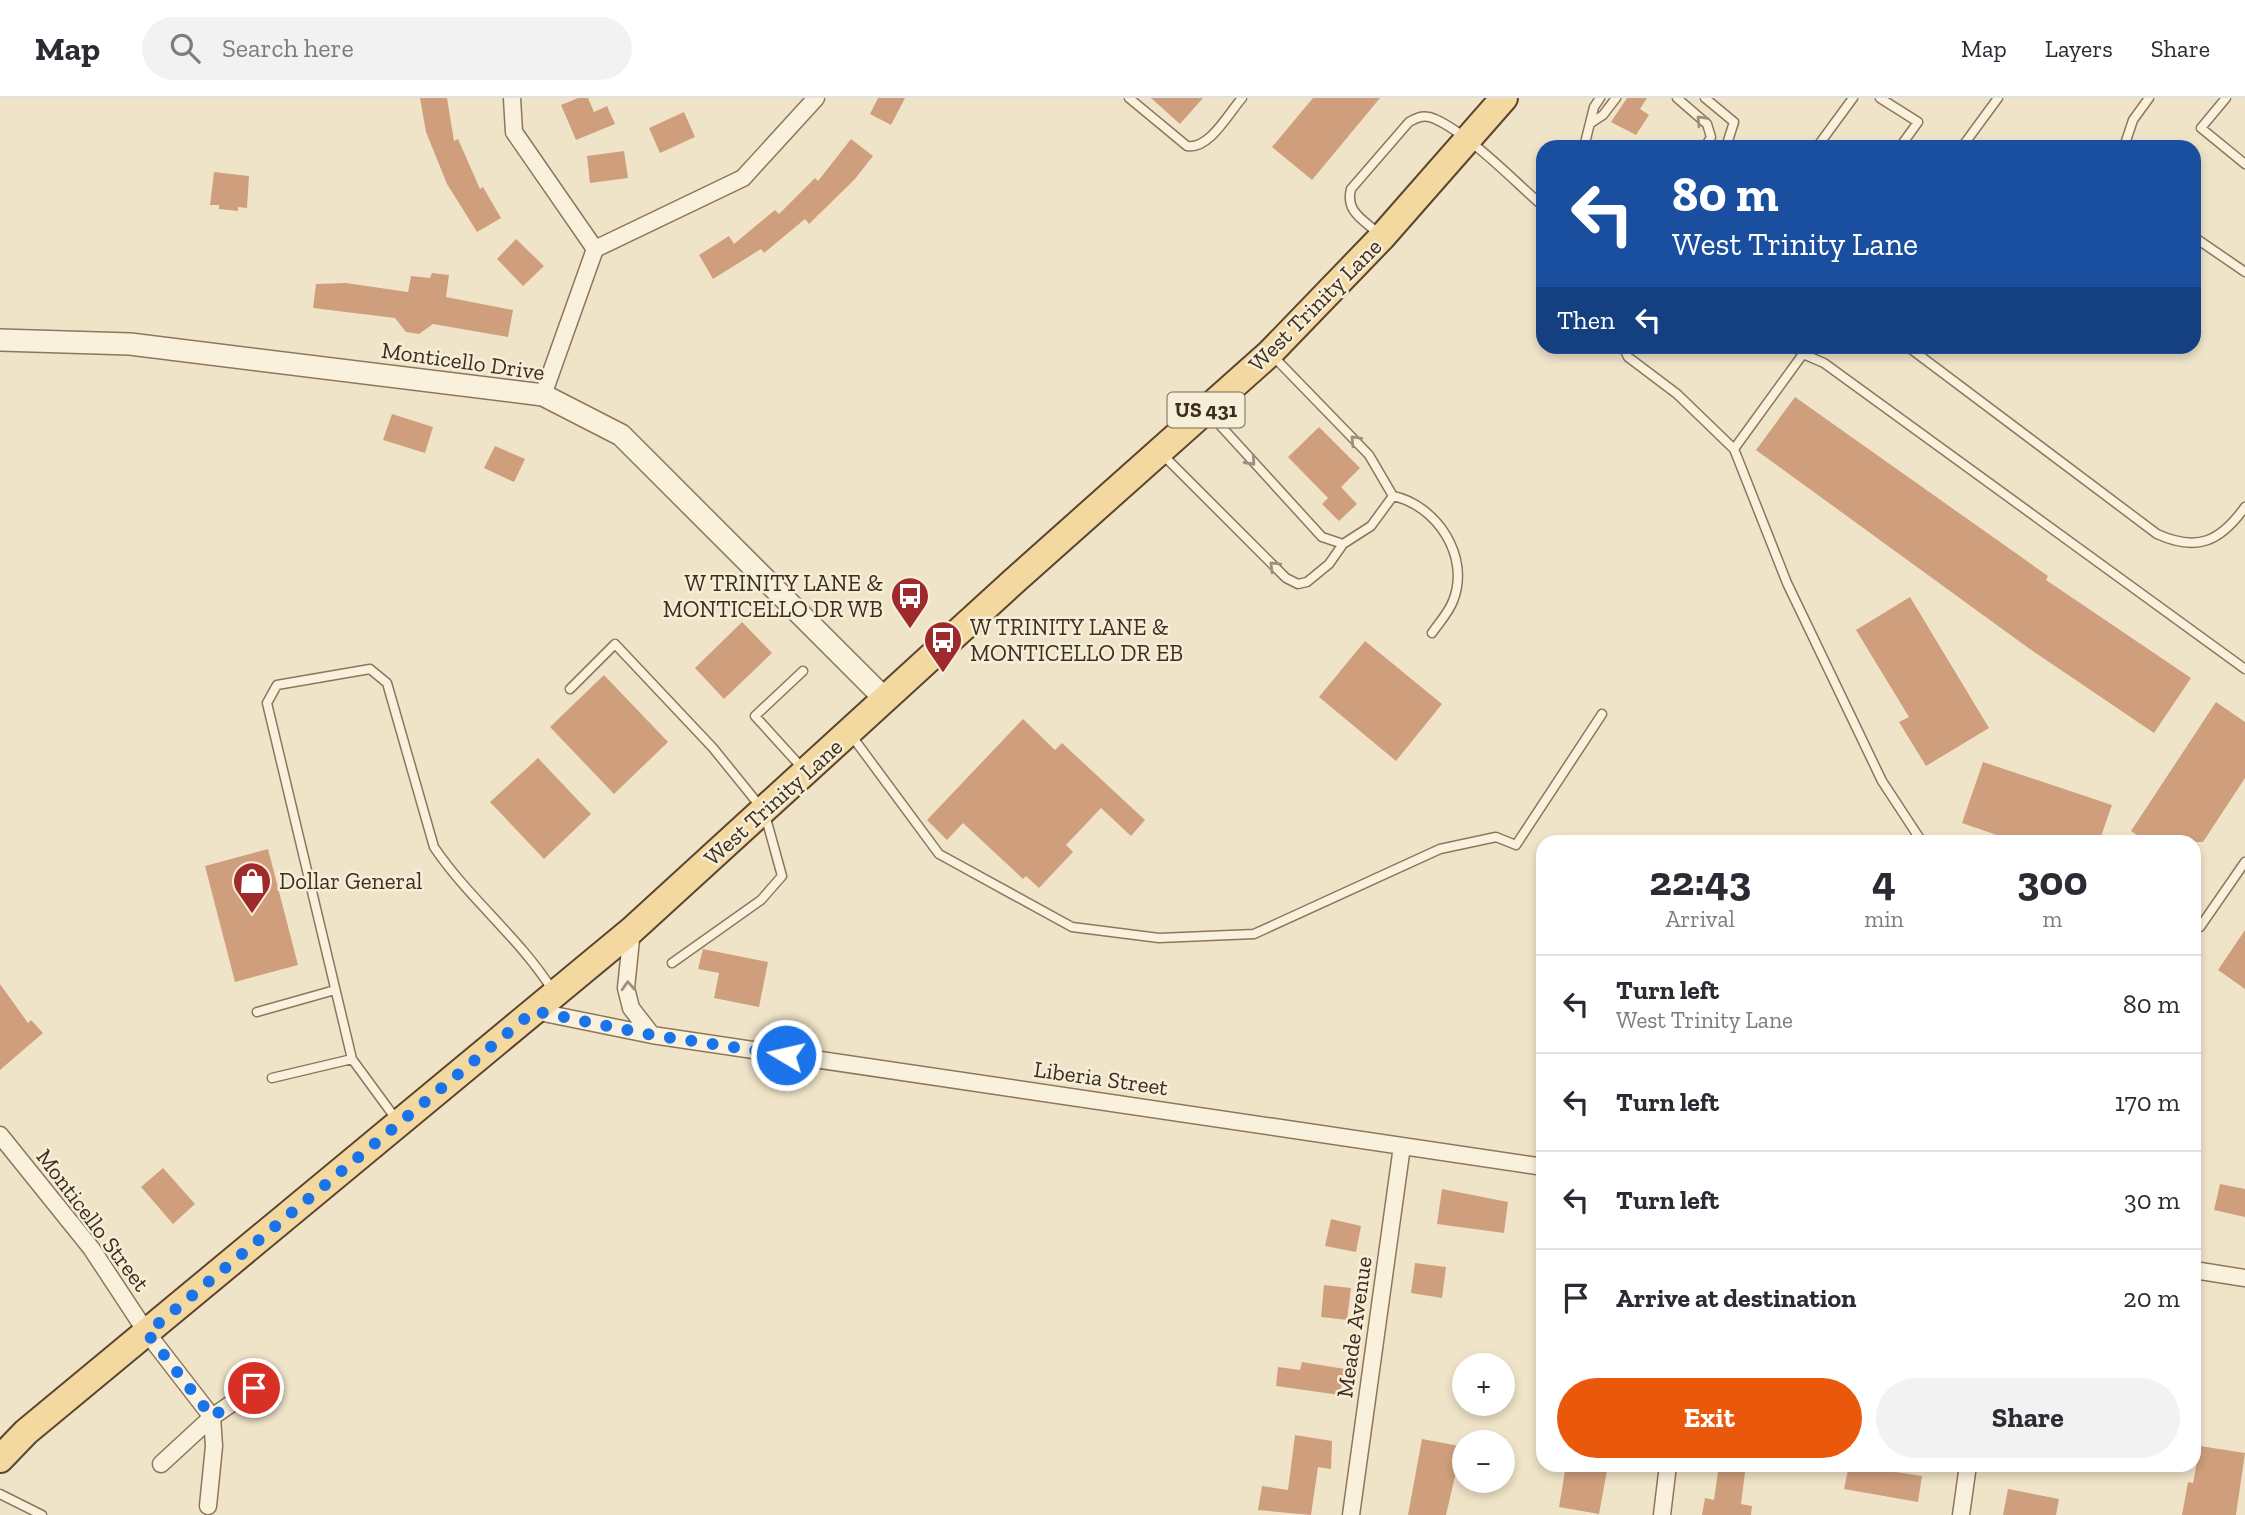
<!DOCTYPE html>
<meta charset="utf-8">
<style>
body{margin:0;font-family:"Zilla Slab",serif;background:#f2f2f3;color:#2b2b33;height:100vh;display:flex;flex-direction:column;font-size:26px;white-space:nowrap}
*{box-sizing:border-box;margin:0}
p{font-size:23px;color:#7c7c81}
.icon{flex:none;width:38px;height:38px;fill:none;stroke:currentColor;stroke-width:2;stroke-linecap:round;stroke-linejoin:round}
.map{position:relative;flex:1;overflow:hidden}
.sheet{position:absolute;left:1536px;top:737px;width:665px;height:637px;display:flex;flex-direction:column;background:#fff;border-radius:21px;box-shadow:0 4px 10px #0003}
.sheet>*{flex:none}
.guide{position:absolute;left:1536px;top:42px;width:665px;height:214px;border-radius:21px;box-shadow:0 4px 10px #0003;background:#1a4fa0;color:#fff;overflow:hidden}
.buttons{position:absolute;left:1452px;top:1255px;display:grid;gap:14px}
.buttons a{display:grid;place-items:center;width:63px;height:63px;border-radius:50%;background:#fff;box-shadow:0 4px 10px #0003;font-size:35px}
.pin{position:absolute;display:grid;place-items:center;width:60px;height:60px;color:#fff;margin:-30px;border:4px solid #fff;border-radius:50%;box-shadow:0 2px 7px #0007}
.me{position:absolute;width:77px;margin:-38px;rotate:279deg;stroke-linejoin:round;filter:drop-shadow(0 0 5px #0008)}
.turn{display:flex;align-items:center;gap:24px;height:147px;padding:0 21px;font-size:32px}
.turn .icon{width:91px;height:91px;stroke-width:2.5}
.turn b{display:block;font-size:49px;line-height:60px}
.then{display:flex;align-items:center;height:66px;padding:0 21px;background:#0003;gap:14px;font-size:26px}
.eta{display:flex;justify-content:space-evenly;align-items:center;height:119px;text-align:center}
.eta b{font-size:42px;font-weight:700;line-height:49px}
.cta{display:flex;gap:14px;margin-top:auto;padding:14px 21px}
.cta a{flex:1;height:80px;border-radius:42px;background:#ea580c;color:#fff;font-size:28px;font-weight:700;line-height:80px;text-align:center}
.cta a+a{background:#f2f2f3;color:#2b2b33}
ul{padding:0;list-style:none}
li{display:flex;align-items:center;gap:21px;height:98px;padding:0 21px;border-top:2px solid #e1e1e2}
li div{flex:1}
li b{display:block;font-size:26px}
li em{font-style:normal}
header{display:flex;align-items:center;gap:42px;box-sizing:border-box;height:98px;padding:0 35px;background:#fff;border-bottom:2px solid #e1e1e2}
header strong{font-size:33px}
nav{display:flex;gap:38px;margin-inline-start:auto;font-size:24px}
.search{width:490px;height:63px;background:#f2f2f3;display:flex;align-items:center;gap:18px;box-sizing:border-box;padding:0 24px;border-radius:38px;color:#7c7c81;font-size:26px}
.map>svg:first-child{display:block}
</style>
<header>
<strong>Map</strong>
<div class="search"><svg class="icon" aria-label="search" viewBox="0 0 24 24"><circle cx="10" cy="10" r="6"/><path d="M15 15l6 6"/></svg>Search here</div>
<nav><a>Map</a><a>Layers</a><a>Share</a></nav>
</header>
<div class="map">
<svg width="2245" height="1417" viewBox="0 0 2245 1417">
<rect width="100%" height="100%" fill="#f0e4c8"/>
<path fill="#cf9f7d" d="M420 0H447L454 43 458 41 480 91 483 89 501 120 477 134 447 86 426 34Z
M578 0H588L594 14 607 8 615 26 576 42 561 7Z
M878 0H905L891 27 870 16Z
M1151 0H1203L1180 26Z
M1313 0H1380L1312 82 1272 49Z
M1627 0H1647L1640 11 1649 17 1636 37 1611 24Z
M684 14 695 39 660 55 649 30Z
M851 41 873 58 855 81 809 126 805 121 764 155 761 151 713 181 699 157 729 138 734 146 775 112 779 116 815 80 818 83Z
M624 53 628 80 590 85 587 58Z
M214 74 249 78 247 110 238 109V113L219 111V107H210Z
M516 141 544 168 523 188 497 161Z
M432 175 449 177 446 199 513 212 508 239 433 226 419 236 406 234 395 220 313 210 316 186 346 185 408 194 411 178 430 180Z
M1795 299 2048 478 2046 482 2191 580 2154 635 2027 549 1756 352Z
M392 316 433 329 425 355 383 342Z
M1319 329 1360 370 1341 389 1357 406 1339 423 1322 406 1328 400 1288 359Z
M495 348 525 361 514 384 484 370Z
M1910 499 1989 630 1926 668 1899 624 1909 619 1856 532Z
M742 524 772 555 724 601 695 570Z
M1365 543 1442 606 1396 663 1319 599Z
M604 577 668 644 614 696 550 629Z
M2216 604 2245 624V680L2203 744H2147L2131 733Z
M1023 621 1055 652 1062 645 1145 722 1131 738 1101 710 1066 747 1073 754 1039 790 1026 778 1023 781 963 725 947 742 927 722Z
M538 660 591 716 544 761 490 704Z
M1983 664 2112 707 2099 744H2017L1962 725Z
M268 751 298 867 235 884 205 768Z
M2245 832V891L2218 872Z
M703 851 768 864 759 909 714 900 719 875 698 871Z
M0 886 28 925 31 922 43 935 0 972Z
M163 1070 195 1106 173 1126 141 1089Z
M2220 1086 2245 1091V1119L2214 1112Z
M1442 1091 1508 1104 1504 1135 1437 1126Z
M1331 1121 1361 1128 1356 1154 1325 1148Z
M1415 1165 1446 1169 1442 1200 1411 1195Z
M1324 1187 1351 1190 1347 1222 1321 1219Z
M1302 1264 1345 1271 1340 1297 1276 1288 1278 1269 1300 1272Z
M1295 1337 1332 1343 1331 1371 1318 1369 1311 1417 1258 1412 1262 1388 1288 1392Z
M1422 1341 1465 1349V1376L1456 1374 1446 1417H1408Z
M2200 1348 2245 1355 2236 1417H2182L2188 1384 2193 1385Z
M1566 1367H1608L1599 1416 1559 1409Z
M1719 1367H1746L1741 1406 1752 1408 1751 1417H1702L1705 1400 1714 1402Z
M1849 1367 1922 1378 1918 1404 1844 1391Z
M2008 1391 2059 1401 2056 1417H2003Z"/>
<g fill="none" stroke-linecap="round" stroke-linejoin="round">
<defs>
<path id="service" d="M1129 0 1187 48C1209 52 1228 16 1242 0
M1677 0 1707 26 1711 39 1705 49
M1705 0 1734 24 1726 49
M1880 0 1918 24 1900 49
M2226 0 2201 30 2245 66
M1591 25 1603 17 1616 0
M1584 49 1594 9 1600 0
M1817 49 1853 0
M1962 49 1998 0
M2124 49 2133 22 2149 0
M1379 136C1364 122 1345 114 1351 91L1409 24C1418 19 1425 16 1435 21 1469 36 1515 84 1544 109
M2194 139 2245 174
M1623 248 1628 259 1677 296 1734 351 1787 485 1882 683 1922 744
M1794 248 1803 256
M1907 248 2157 436C2197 454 2220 444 2245 409
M1272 257 1369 357 1393 398C1436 407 1471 458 1453 503 1449 514 1439 525 1432 535
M1208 314 1322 439 1343 446
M1734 351 1803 256 1824 265 2245 571
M1163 357 1286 480 1298 486 1307 484 1329 466 1343 446 1371 428 1393 398
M803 573 755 618 804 672
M570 591 615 546 713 650 764 713 782 778 761 802 672 865
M851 637 939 756 1072 829 1159 840 1254 836 1440 751 1496 739 1516 747 1602 616
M2194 829H2200L2245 764
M257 914 335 892
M272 980 352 961
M396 1021 352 961 267 605 277 587 370 571 387 585 434 749C469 801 520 840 553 893
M0 1396 42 1417"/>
<path id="minor" d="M512 0 514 34 595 151
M595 151 743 80 816 0
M543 297 595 151
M632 832 626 890 631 910 652 937
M534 913 652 937 1544 1069
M0 1037 91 1150 147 1235 212 1319 161 1366
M2194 1172 2245 1180
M208 1408 214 1348 212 1319 254 1290 274 1292
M1351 1417 1402 1048
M1662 1417 1668 1367
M1961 1417 1968 1367"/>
<path id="tertiary" d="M0 242 130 246 543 297 621 337 886 602"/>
<path id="primary" d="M0 1361 26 1334 632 832 1013 484 1270 255 1382 139 1504 0"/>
</defs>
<use href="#service" stroke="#8d765c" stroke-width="11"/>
<use href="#minor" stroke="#8d765c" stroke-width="19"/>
<use href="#tertiary" stroke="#8d765c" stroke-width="24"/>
<use href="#primary" stroke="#5b4430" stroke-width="30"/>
<use href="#service" stroke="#faf1dc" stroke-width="8"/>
<use href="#minor" stroke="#faf1dc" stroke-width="16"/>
<use href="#tertiary" stroke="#faf1dc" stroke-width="21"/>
<use href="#primary" stroke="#f3d9a0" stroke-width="26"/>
</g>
<defs><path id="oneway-chevron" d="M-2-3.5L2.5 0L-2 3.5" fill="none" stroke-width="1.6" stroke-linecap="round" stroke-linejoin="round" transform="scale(1.75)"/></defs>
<g stroke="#9c907e">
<use href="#oneway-chevron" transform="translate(1701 22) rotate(-133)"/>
<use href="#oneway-chevron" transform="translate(1355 342) rotate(-134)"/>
<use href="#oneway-chevron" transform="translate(1251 363) rotate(48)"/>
<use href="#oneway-chevron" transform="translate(1274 468) rotate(-135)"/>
<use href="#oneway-chevron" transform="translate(628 888) rotate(-93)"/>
</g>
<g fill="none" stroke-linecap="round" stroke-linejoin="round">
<path stroke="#1a73e8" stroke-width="12" stroke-dasharray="0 21.6" d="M254 1290 212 1319 147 1235 534 913 652 937 786 957"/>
</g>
<defs>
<symbol id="bus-pin" viewBox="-11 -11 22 30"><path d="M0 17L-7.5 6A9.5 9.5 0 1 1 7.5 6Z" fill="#9e2a2b" stroke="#f7eed8"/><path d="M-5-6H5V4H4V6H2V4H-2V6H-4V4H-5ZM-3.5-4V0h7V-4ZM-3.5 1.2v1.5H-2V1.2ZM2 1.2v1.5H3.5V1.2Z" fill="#fff"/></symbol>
<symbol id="shop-pin" viewBox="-11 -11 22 30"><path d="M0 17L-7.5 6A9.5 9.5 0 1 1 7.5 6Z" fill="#9e2a2b" stroke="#f7eed8"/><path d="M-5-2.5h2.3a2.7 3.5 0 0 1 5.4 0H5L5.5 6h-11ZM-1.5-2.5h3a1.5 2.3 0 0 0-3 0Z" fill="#fff"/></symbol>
</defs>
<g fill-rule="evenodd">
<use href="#bus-pin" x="888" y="476" width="44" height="60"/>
<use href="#bus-pin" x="921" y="520" width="44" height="60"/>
<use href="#shop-pin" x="230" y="761" width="44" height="60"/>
</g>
<g text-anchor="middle" stroke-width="5" stroke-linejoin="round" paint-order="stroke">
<rect fill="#f7eed8" stroke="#756857" stroke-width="2" x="1167.5" y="294.5" width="77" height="35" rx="5"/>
<g font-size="21" font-weight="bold" fill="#3d2e20">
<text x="1206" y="319">US 431</text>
</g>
<g font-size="23" fill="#3d2e20" stroke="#f7eed8">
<text transform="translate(1315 207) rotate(-45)" y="8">West Trinity Lane</text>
<text transform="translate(463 263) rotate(8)" y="8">Monticello Drive</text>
<text transform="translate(773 704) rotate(-42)" y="8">West Trinity Lane</text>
<text transform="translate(1101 980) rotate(8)" y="8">Liberia Street</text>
<text transform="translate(93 1122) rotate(53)" y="8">Monticello Street</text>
<text transform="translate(1354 1229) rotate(-82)" y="8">Meade Avenue</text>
</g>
<g font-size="23" fill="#3d2e20" stroke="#f7eed8" text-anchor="start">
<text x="883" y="493" text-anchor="end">W TRINITY LANE &amp;<tspan x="883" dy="26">MONTICELLO DR WB</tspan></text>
<text x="970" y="537">W TRINITY LANE &amp;<tspan x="970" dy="26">MONTICELLO DR EB</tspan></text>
<text x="279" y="791">Dollar General</text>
</g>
</g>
</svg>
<div class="buttons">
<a>+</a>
<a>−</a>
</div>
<div class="pin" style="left:254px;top:1290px;background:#d93025"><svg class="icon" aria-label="arrive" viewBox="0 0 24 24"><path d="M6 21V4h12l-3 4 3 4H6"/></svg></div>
<svg class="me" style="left:786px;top:957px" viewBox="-20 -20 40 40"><circle r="17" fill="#1a73e8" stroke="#fff" stroke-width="3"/><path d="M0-11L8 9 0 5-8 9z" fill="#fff"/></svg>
<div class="guide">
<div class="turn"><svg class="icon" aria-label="left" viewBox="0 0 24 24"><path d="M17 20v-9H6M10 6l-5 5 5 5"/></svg><div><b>80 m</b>West Trinity Lane</div></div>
<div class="then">Then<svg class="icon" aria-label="left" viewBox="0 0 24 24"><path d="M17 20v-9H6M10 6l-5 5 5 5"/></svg></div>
</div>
<section class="sheet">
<div class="eta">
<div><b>22:43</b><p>Arrival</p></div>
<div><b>4</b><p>min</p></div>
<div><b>300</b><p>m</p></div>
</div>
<ul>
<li><svg class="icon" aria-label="left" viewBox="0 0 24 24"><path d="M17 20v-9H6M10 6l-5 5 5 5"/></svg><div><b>Turn left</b><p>West Trinity Lane</p></div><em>80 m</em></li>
<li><svg class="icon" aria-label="left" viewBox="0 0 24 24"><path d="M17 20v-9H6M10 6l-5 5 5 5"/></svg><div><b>Turn left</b></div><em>170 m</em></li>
<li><svg class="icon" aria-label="left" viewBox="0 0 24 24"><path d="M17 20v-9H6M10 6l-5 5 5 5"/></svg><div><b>Turn left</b></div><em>30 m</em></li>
<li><svg class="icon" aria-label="arrive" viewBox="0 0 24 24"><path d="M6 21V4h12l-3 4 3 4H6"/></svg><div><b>Arrive at destination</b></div><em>20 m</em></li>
</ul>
<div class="cta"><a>Exit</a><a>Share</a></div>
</section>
</div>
